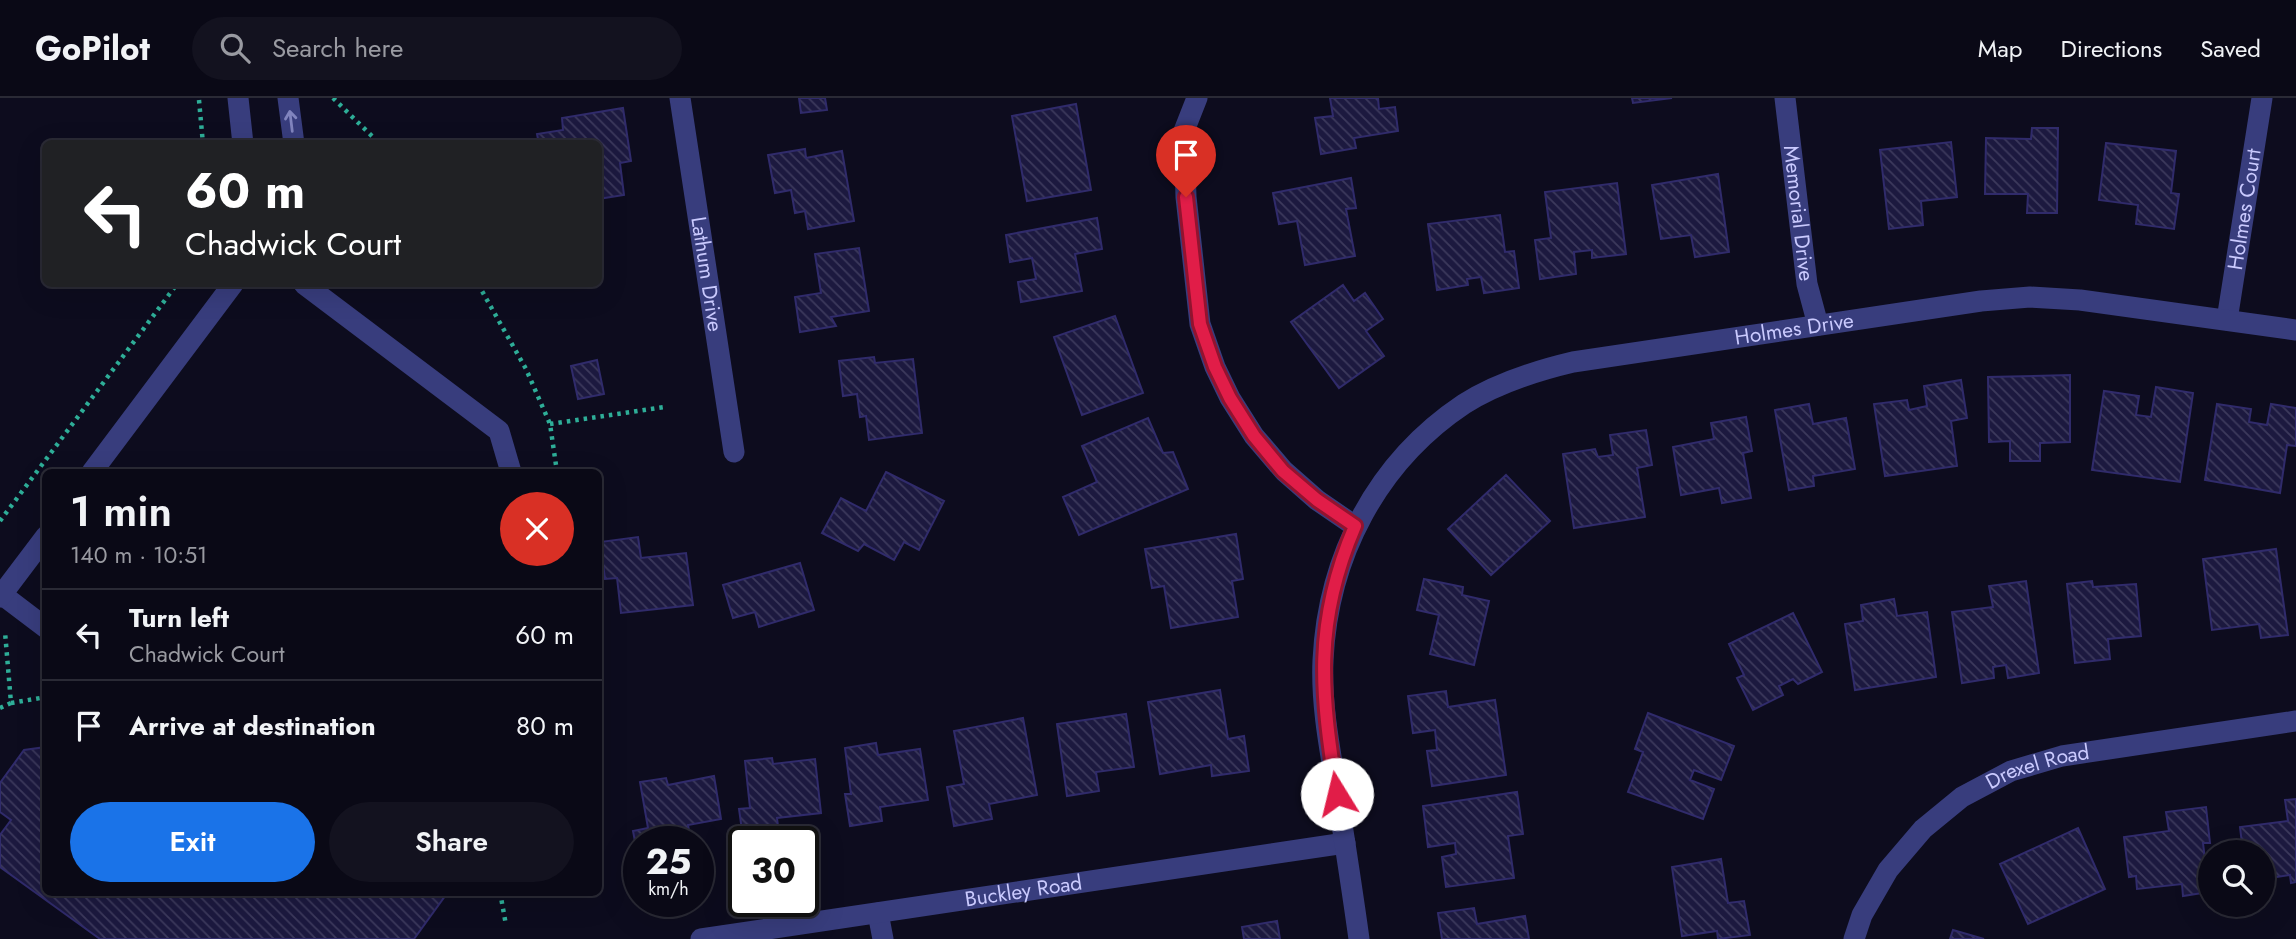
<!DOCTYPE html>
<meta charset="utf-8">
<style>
body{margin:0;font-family:Jost,sans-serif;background:#13121f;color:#f1f3f6;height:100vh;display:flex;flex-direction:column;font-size:26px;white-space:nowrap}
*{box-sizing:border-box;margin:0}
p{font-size:23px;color:#999aa1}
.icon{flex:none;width:38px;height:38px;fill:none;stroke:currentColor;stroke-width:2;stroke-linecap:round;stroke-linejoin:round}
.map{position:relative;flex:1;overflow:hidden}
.panel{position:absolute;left:42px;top:371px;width:560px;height:427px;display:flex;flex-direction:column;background:#0a0916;border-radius:10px;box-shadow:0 7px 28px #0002,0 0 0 2px #2a2a35}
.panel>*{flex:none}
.banner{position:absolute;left:42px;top:42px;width:560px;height:147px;border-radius:10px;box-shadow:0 7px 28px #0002,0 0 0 2px #2a2a35;background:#202124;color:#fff;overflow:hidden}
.controls{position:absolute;left:2198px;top:742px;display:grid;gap:14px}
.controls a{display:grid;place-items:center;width:77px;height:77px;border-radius:50%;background:#0a0916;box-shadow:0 7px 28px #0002,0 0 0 2px #2a2a35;font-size:35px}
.speed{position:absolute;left:623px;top:728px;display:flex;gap:14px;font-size:35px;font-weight:700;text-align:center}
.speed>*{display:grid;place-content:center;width:91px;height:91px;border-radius:50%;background:#0a0916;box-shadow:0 7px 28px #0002,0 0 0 2px #2a2a35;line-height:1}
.speed small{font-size:18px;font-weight:400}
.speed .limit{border:4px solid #111;border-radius:10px;background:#fff;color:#111}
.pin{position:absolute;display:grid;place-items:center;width:60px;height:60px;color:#fff;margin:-72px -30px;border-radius:50% 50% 50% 0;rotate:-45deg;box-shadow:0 0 7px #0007}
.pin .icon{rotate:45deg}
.me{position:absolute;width:77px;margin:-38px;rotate:351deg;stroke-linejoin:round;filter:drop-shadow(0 0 5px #0008)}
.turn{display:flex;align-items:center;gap:24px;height:147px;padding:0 28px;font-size:32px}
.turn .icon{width:91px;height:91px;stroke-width:2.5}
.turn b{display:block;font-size:49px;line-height:60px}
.round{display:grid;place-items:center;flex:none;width:74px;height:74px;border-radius:37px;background:#13121f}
.headline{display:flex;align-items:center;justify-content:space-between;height:119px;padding:0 28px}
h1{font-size:42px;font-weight:600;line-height:52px}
.action{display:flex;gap:14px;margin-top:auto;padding:14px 28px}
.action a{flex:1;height:80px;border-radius:42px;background:#1a73e8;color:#fff;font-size:28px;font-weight:600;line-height:80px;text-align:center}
.action a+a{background:#13121f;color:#f1f3f6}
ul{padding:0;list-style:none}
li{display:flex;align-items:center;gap:21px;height:91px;padding:0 28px;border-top:2px solid #2a2a35}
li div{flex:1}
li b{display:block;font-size:26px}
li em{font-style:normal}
header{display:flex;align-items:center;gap:42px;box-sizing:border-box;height:98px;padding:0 35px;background:#0a0916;border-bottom:2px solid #2a2a35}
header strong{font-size:33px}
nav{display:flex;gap:38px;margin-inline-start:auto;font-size:24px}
.search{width:490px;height:63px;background:#13121f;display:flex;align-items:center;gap:18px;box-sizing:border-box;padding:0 24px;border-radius:38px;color:#999aa1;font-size:26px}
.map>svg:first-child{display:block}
</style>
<header>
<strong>GoPilot</strong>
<div class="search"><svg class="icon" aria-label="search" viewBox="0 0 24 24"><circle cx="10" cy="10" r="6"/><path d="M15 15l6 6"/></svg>Search here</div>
<nav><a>Map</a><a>Directions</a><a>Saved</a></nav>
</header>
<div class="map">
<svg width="2296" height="841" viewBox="0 0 2296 841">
<defs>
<pattern id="building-back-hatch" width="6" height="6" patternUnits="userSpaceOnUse" patternTransform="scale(1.75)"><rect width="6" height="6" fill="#1c193f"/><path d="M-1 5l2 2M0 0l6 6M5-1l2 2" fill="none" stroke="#3c395c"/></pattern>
</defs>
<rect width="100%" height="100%" fill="#0d0c1e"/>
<path fill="url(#building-back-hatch)" stroke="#302b6b" stroke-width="2" d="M799 0H825L827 12 801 15Z
M1330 0H1378L1379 11 1395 9 1398 33 1354 40 1356 50 1321 56 1315 20 1333 18Z
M1632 0H1672L1633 5Z
M1076 6 1091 92 1027 103 1012 18Z
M623 10 631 63 620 65 624 97 598 101V46H539L537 36 563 32 562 20Z
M2032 30H2058L2057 115H2027L2028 96H1985L1986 40 2031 41Z
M1951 44 1957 99 1921 103 1923 127 1889 131 1880 52Z
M2106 45 2176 53 2171 95 2179 96 2174 131 2136 126 2138 107 2099 102Z
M805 51 806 60 842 53 854 123 808 131 805 113 795 115 791 92 775 95 768 57Z
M1718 76 1729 154 1695 159 1691 137 1661 141 1652 87Z
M1351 80 1356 110 1346 111 1355 158 1305 167 1297 123 1279 126 1273 95Z
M1617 85 1626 156 1592 160V152L1574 154 1576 176 1540 181 1535 142 1551 140 1545 94Z
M1500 117 1505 154 1514 153 1519 190 1484 195 1481 179 1467 181 1468 187 1437 192 1428 126Z
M1097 120 1102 151 1075 156 1082 193 1021 204 1018 184 1036 181 1032 160 1010 164 1006 137Z
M859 150 869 213 831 219 836 228 800 234 795 199 821 195 815 156Z
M1343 187 1354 203 1365 195 1383 221 1366 233 1384 258 1339 290 1291 224Z
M1115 218 1143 295 1082 317 1054 239Z
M874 259 875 265 913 261 922 335 869 342 866 318 860 319 857 296 843 298 839 263Z
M597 262 604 296 578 301 571 268Z
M2070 277V344L2040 345V363H2010V343L1989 344 1988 279Z
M1961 282 1967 320 1951 323 1957 368 1885 378 1874 306 1907 302 1909 312 1927 308 1924 288Z
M2156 289 2193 295 2180 384 2092 372 2104 293 2139 298 2136 317 2151 319Z
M1809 306 1813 326 1846 320 1855 371 1813 378 1814 388 1789 392 1775 312Z
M2217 306 2251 311 2249 324 2267 327 2271 306 2296 310V348L2287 347 2280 395 2205 382Z
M1746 319 1752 353 1743 355 1751 400 1722 405 1719 390 1681 397 1673 349 1714 341 1711 325Z
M1148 320 1163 355 1173 354 1188 391 1079 437 1063 399 1097 384 1082 348Z
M1646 332 1652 367 1637 370 1645 419 1574 430 1563 356 1595 351 1598 359 1613 357 1610 337Z
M886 374 944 403 919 452 904 444 894 462 864 446 858 453 822 435 841 400 866 413Z
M1506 377 1550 423 1491 477 1448 431Z
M1236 436 1243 481 1232 483 1238 519 1171 530 1164 488 1152 490 1145 451Z
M638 439 641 460 686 455 693 507 621 515 617 480 605 481 600 444Z
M2276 451 2288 537 2261 540 2259 526 2212 532 2203 461Z
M800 465 814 512 759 529 755 514 733 520 723 487Z
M1424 481 1463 489 1462 497 1489 503 1474 567 1430 556 1439 517 1417 512Z
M2026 483 2039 575 2008 580 2006 567 1993 569 1994 580 1962 585 1952 514 1993 509 1989 488Z
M2092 483 2093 489 2136 486 2141 538 2108 541 2110 561 2075 565 2067 486Z
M1894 501 1897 518 1927 514 1936 579 1855 592 1845 526 1863 523 1861 507Z
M1793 515 1822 574 1798 586 1793 581 1779 588 1783 597 1753 612 1737 580 1744 577 1729 546Z
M1220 592 1228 641 1244 638 1249 673 1212 678 1211 667 1160 676 1148 604Z
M1446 593 1448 609 1495 602 1506 677 1432 688 1427 653 1437 652 1435 632 1413 635 1408 598Z
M1648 615 1734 648 1721 682 1694 672 1690 682 1714 691 1703 721 1628 694 1643 654 1635 651Z
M1126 616 1134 669 1096 674 1099 693 1067 698 1057 626Z
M1023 620 1037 697 989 706 992 721 954 728 947 689 964 686 954 633Z
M876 645 878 657 920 651 928 702 880 709 882 723 850 728 845 696H851L845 650Z
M46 649V794H448L414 841H100L0 769V737L11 722 0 714V685L24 652Z
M772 660 773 666 815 661 821 715 777 720 779 736 743 740 739 711 750 710 745 663Z
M714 678 721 721 688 727 691 744H639V764L633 733 648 730 640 684 666 680 668 687Z
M1517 694 1523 736 1508 738 1514 780 1446 789 1442 759 1456 756 1455 745 1428 749 1423 708Z
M2296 701V784L2291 785 2290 777 2263 781V754H2243L2240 729 2288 723 2285 702Z
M2206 709 2210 745H2203L2209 794 2183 798 2182 786 2137 791 2136 778 2129 779 2124 739 2169 733 2166 714Z
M2078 730 2105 791 2028 826 2000 766Z
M1721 761 1728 805 1744 803 1750 837 1718 841 1717 833 1682 838 1672 769Z
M1474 810 1477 826 1525 818 1529 841H1442L1438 815Z
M1277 823 1280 841H1244L1242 829Z
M1953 832 1984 841H1950Z"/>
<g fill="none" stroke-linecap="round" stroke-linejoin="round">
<path stroke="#2eae98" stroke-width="4.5" stroke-dasharray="3.5 5" stroke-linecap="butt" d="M333 0 380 46
M199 2 203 46
M478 186 526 271 550 326 557 374
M550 326 665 309
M0 423 177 186
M11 605 46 599
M0 610 11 605 5 534
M500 794 506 827"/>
<g stroke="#383d7d" stroke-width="21">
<path d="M238 0 243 46"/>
<path d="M288 0 294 46"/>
<path id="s1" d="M680 0 734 354"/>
<path d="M1197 0 1184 33 1186 99 1200 226 1215 269 1230 300 1254 338 1284 373 1317 402 1355 428"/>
<path id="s2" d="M1785 0 1807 186 1818 227"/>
<path d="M304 186 499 333 511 374"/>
<path id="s3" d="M2227 222 2262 0"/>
<path d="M92 374 233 186"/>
<path d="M0 495 46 530"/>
<path d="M0 499 46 438"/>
<path d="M878 815 883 841"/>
<path id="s4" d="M701 841 1345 745"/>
<path id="s5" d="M1359 841C1352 790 1344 739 1336 688 1329 647 1321 604 1323 562 1328 458 1377 364 1464 306 1497 285 1535 273 1573 264L1981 203 2030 199 2080 202 2296 232"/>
<path id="s6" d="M1854 841 1862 817 1888 772 1923 731 1962 699 2011 673 2062 658 2296 623"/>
</g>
</g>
<defs><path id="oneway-shaft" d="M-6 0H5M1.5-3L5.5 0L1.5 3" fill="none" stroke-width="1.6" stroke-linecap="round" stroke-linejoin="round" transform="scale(1.75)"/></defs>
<use stroke="#8184be" href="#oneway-shaft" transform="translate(291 23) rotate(-97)"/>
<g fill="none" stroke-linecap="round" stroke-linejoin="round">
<defs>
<path id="route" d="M1186 99 1200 226 1215 269 1230 300 1254 338 1283 373 1317 402 1355 428C1313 526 1321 594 1337 696"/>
</defs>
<use href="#route" stroke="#92132f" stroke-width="18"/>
<use href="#route" stroke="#e11d48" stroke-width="12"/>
</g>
<g text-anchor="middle" stroke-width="7" stroke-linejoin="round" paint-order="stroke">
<g font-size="21" fill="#cacafe" stroke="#0d0c1e">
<text dy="7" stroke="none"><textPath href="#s3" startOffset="112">Holmes Court</textPath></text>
<text dy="7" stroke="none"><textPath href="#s2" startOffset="116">Memorial Drive</textPath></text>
<text dy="7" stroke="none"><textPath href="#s1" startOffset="178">Lathum Drive</textPath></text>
<text dy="7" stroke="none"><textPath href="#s5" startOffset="926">Holmes Drive</textPath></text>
<text dy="7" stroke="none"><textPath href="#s6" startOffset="264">Drexel Road</textPath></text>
<text dy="7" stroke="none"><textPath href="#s4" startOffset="326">Buckley Road</textPath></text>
</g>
</g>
</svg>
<div class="controls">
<a><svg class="icon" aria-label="search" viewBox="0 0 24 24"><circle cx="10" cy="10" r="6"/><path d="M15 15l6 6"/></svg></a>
</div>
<div class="speed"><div>25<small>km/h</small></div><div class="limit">30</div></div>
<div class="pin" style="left:1186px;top:99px;background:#d93025"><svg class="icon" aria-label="arrive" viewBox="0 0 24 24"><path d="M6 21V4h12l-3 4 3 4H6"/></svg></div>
<svg class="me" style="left:1337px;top:696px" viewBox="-20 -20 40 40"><circle r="19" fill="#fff"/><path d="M0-13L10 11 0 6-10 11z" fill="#e11d48"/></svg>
<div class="banner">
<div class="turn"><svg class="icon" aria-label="left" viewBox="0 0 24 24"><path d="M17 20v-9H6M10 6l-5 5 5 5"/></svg><div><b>60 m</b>Chadwick Court</div></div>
</div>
<section class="panel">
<div class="headline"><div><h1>1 min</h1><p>140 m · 10:51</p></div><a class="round" style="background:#d93025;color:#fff"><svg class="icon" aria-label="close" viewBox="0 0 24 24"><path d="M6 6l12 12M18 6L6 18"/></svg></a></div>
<ul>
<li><svg class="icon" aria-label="left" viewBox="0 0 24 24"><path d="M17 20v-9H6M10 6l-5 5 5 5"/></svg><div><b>Turn left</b><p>Chadwick Court</p></div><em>60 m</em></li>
<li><svg class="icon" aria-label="arrive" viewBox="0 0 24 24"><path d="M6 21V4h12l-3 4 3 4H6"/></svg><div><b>Arrive at destination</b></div><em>80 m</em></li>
</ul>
<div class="action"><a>Exit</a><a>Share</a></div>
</section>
</div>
